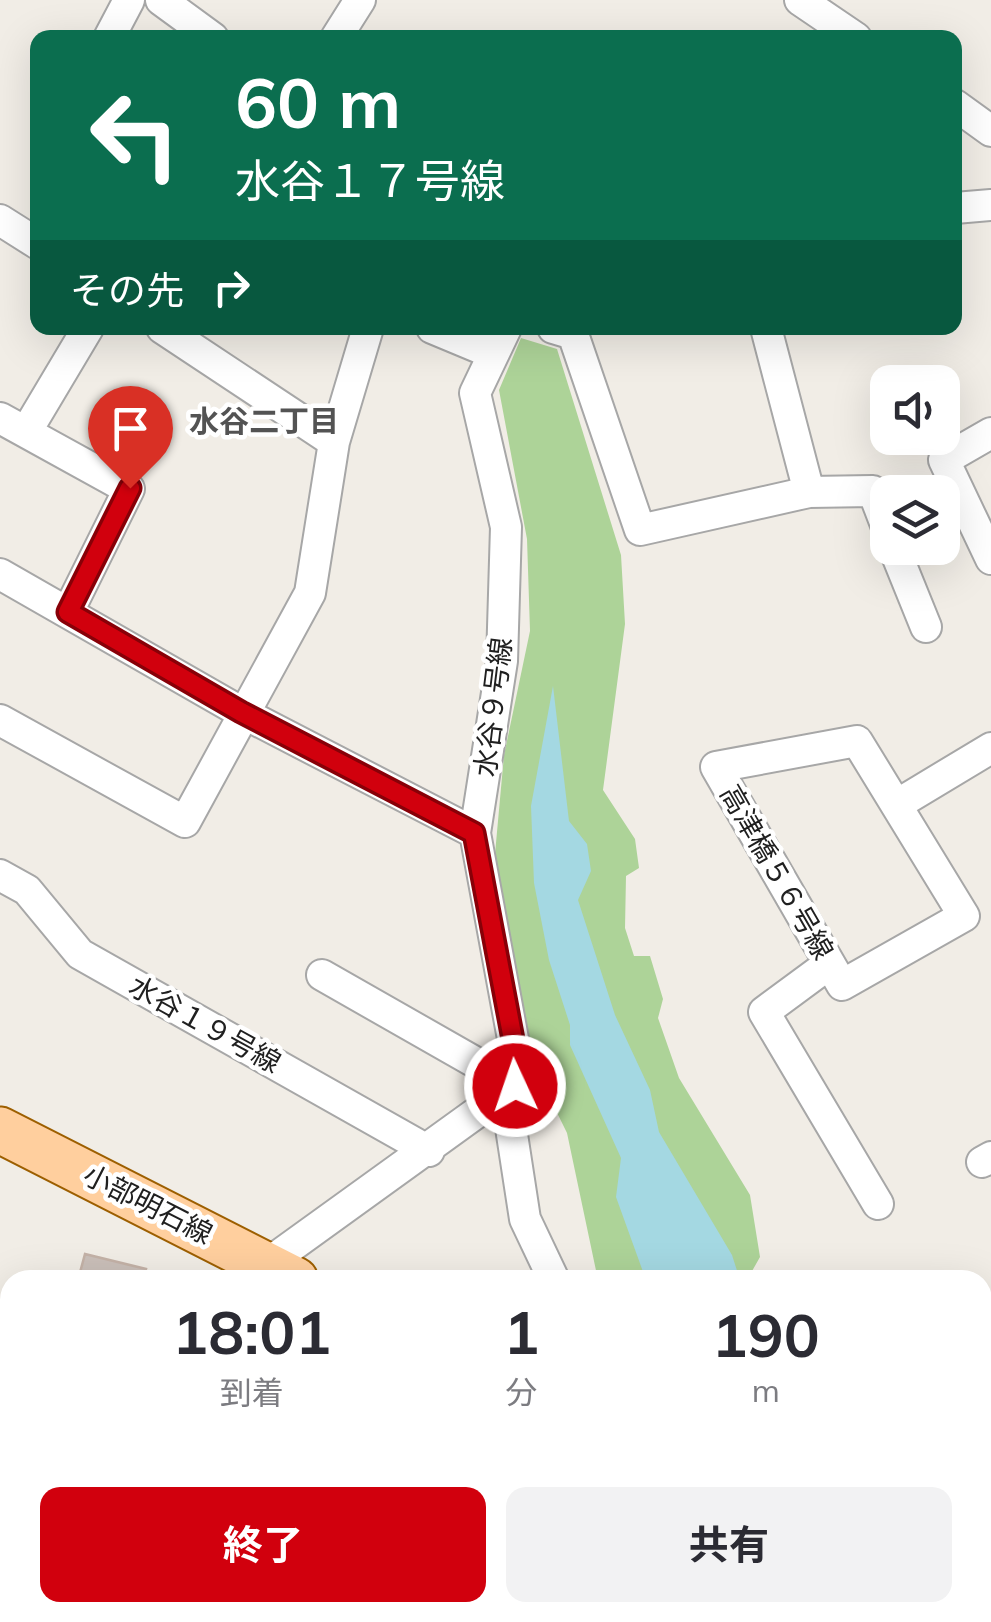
<!DOCTYPE html>
<html lang="ja">
<meta charset="utf-8">
<style>
body{margin:0;font-family:Mulish,"Noto Sans JP",sans-serif;background:#f2f2f3;color:#2b2b33;height:100vh;display:flex;flex-direction:column;font-size:38px;white-space:nowrap}
*{box-sizing:border-box;margin:0}
p{font-size:32px;color:#7c7c81}
.icon{flex:none;width:55px;height:55px;fill:none;stroke:currentColor;stroke-width:2;stroke-linecap:round;stroke-linejoin:round}
.map{position:relative;flex:1;overflow:hidden}
.side{position:absolute;left:0px;top:1270px;width:992px;height:352px;display:flex;flex-direction:column;background:#fff;border-radius:30px 30px 0 0;box-shadow:0 10px 40px #0002}
.side>*{flex:none}
.hud{position:absolute;left:30px;top:30px;width:932px;height:305px;border-radius:20px;box-shadow:0 10px 40px #0002;background:#0b6e4f;color:#fff;overflow:hidden}
.tools{position:absolute;left:870px;top:365px;display:grid;gap:20px}
.tools a{display:grid;place-items:center;width:90px;height:90px;border-radius:20px;background:#fff;box-shadow:0 10px 40px #0002;font-size:50px}
.pin{position:absolute;display:grid;place-items:center;width:85px;height:85px;color:#fff;margin:-102px -42px;border-radius:50% 50% 50% 0;rotate:-45deg;box-shadow:0 0 10px #0007}
.pin .icon{rotate:45deg}
.me{position:absolute;width:110px;margin:-55px;rotate:357deg;stroke-linejoin:round;filter:drop-shadow(0 0 8px #0008)}
.turn{display:flex;align-items:center;gap:35px;height:210px;padding:0 40px;font-size:45px}
.turn .icon{width:130px;height:130px;stroke-width:2.5}
.turn b{display:block;font-size:70px;line-height:85px}
.then{display:flex;align-items:center;height:95px;padding:0 40px;background:#0003;gap:20px;font-size:38px}
.eta{display:flex;justify-content:space-evenly;align-items:center;height:170px;text-align:center}
.eta b{font-size:60px;font-weight:700;line-height:70px}
.button{display:flex;gap:20px;margin-top:auto;padding:20px 40px}
.button a{flex:1;height:115px;border-radius:20px;background:#d1000d;color:#fff;font-size:40px;font-weight:700;line-height:115px;text-align:center}
.button a+a{background:#f2f2f3;color:#2b2b33}
.map>svg:first-child{display:block}
</style>
<div class="map">
<svg width="991" height="1622" viewBox="0 0 991 1622">
<rect width="100%" height="100%" fill="#f1ede6"/>
<path fill="#add398" d="M521 338 557 349 621 555 625 624 603 790 635 839 639 868 626 876 625 928 634 956H650L663 999 658 1018 679 1078 750 1195 760 1257 747 1280H598L567 1133 532 1062 495 854 504 755 530 631 527 539 499 390Z"/>
<path fill="#a4d8e2" d="M553 686 569 821 587 844 591 871 578 900 615 1015 650 1090 659 1132 732 1255 740 1280H646L616 1197 621 1158 570 1045V1025L549 960 534 883 531 806Z"/>
<path fill="#cabfb9" stroke="#c4b2a7" stroke-width="2.5" d="M85 1254 146 1269 143 1280H78Z
M10 1557V1612H61L58 1622H0V1573L6 1575Z"/>
<g fill="none" stroke-linecap="round" stroke-linejoin="round">
<defs>
<path id="street" d="M161 0 213 38
M800 0 856 38
M109 38 129 0
M336 38 360 0
M955 105 991 131
M955 208 991 205
M0 220 38 244
M432 328 492 353
M553 328 573 334 640 530 809 492 766 328
M0 418 129 489 68 612
M26 432 88 328
M991 433 944 460 991 559
M334 442 368 328
M809 492 873 491 888 530
M894 548 926 627
M0 574 241 712 475 833
M0 720 185 822 310 593 334 442 162 328
M857 741 964 916 842 985 716 767Z
M898 804 991 748
M0 875 27 890 80 954 429 1151
M829 964 764 1012 878 1204
M322 975 515 1085
M501 1095 509 1115 525 1219 554 1280
M982 1162 991 1157
M267 1264 515 1085 518 1066 475 833 502 661 506 527 475 393 506 328
M783 1622 789 1612"/>
<path id="primary" d="M0 1130 295 1280
M876 1612 892 1622"/>
</defs>
<use href="#street" stroke="#a7a7a7" stroke-width="34"/>
<use href="#primary" stroke="#9d5f00" stroke-width="49"/>
<path stroke="#ff706a" stroke-width="5" stroke-dasharray="5 5" stroke-linecap="butt" d="M575 1612V1622"/>
<use href="#street" stroke="#fff" stroke-width="30"/>
<use href="#primary" stroke="#ffcf9e" stroke-width="45"/>
</g>
<g fill="none" stroke-linecap="round" stroke-linejoin="round">
<defs>
<path id="route" d="M130 488 68 612 241 712 474 833 518 1066 515 1086"/>
</defs>
<use href="#route" stroke="#880008" stroke-width="25"/>
<use href="#route" stroke="#d1000d" stroke-width="18"/>
</g>
<g text-anchor="middle" stroke-width="9" stroke-linejoin="round" paint-order="stroke">
<g font-size="28" fill="#202020" stroke="#fff">
<text transform="translate(493 707) rotate(-83)" y="10">水谷９号線</text>
<text transform="translate(777 872) rotate(60)" y="10">高津橋５６号線</text>
<text transform="translate(205 1024) rotate(29)" y="10">水谷１９号線</text>
<text transform="translate(148 1204) rotate(27)" y="10">小部明石線</text>
</g>
<g font-size="30" font-weight="bold" fill="#535353" stroke="#fff">
<text x="264" y="432">水谷二丁目</text>
</g>
</g>
</svg>
<div class="tools">
<a><svg class="icon" aria-label="sound" viewBox="0 0 24 24"><path d="M4 9h4l5-4v14l-5-4H4zM17 9q2 3 0 6"/></svg></a>
<a><svg class="icon" aria-label="layers" viewBox="0 0 24 24"><path d="M12 4l9 5-9 5-9-5zM3 14l9 5 9-5"/></svg></a>
</div>
<div class="pin" style="left:130px;top:488px;background:#d93025"><svg class="icon" aria-label="arrive" viewBox="0 0 24 24"><path d="M6 21V4h12l-3 4 3 4H6"/></svg></div>
<svg class="me" style="left:515px;top:1086px" viewBox="-20 -20 40 40"><circle r="17" fill="#d1000d" stroke="#fff" stroke-width="3"/><path d="M0-11L8 9 0 5-8 9z" fill="#fff"/></svg>
<div class="hud">
<div class="turn"><svg class="icon" aria-label="left" viewBox="0 0 24 24"><path d="M17 20v-9H6M10 6l-5 5 5 5"/></svg><div><b>60 m</b>水谷１７号線</div></div>
<div class="then">その先<svg class="icon" aria-label="right" viewBox="0 0 24 24"><path d="M7 20v-9h11M14 6l5 5-5 5"/></svg></div>
</div>
<section class="side">
<div class="eta">
<div><b>18:01</b><p>到着</p></div>
<div><b>1</b><p>分</p></div>
<div><b>190</b><p>m</p></div>
</div>
<div class="button"><a>終了</a><a>共有</a></div>
</section>
</div>
